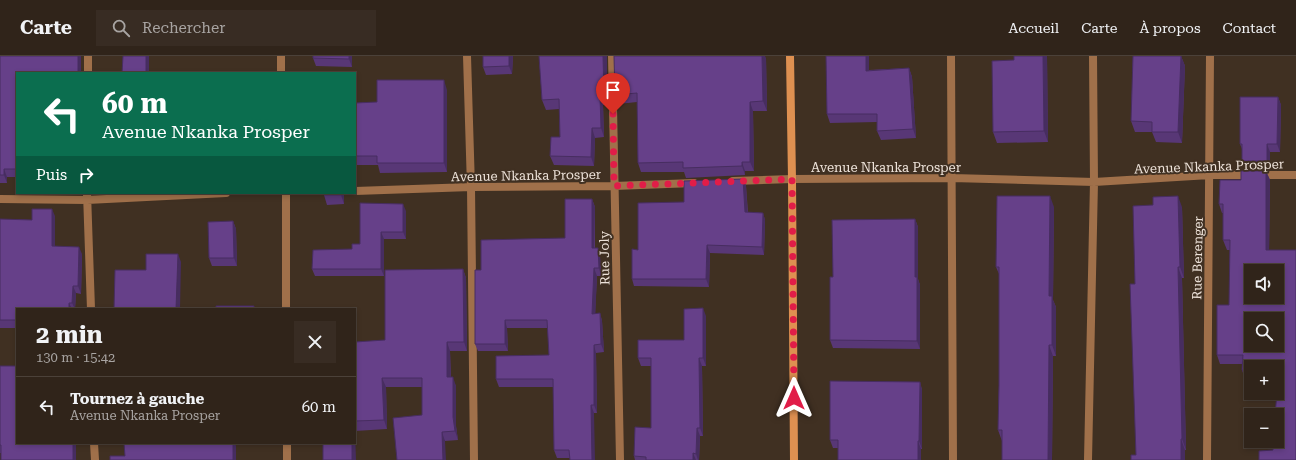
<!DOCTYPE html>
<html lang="fr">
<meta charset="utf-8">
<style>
body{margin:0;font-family:"Roboto Serif",serif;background:#382c23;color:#f1f3f6;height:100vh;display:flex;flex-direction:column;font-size:15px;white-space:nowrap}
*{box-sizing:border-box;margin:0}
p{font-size:13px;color:#a8a4a2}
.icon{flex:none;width:22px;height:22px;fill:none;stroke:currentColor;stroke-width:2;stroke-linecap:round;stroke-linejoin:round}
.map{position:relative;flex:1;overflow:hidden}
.sheet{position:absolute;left:16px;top:252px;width:340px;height:136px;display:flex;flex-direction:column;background:#30241a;border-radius:0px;box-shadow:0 2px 6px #0003,0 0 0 1px #4b4139}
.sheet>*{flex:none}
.hud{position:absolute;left:16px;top:16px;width:340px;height:122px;border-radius:0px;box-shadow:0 2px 6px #0003,0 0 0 1px #4b4139;background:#0b6e4f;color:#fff;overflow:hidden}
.controls{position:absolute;left:1244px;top:208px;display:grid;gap:8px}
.controls a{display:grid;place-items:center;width:40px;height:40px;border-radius:0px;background:#30241a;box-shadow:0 2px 6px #0003,0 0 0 1px #4b4139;font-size:20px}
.pin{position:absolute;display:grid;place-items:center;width:34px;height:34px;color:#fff;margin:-41px -17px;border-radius:50% 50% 50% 0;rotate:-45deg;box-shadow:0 0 4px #0007}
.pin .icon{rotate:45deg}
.me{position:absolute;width:44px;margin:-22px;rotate:0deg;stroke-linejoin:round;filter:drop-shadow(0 0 3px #0008)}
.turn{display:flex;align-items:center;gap:14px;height:84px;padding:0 20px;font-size:18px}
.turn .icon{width:52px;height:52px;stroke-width:2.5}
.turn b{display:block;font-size:28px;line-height:34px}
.then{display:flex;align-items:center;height:38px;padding:0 20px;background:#0003;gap:8px;font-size:15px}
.round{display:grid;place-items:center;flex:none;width:42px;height:42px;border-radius:0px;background:#382c23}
.headline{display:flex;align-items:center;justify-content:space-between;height:68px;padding:0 20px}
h1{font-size:24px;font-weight:700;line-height:30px}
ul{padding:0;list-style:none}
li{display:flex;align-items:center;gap:12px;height:60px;padding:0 20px;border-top:1px solid #4b4139}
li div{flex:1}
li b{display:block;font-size:15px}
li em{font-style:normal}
header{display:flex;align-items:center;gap:24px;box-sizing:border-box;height:56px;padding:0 20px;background:#30241a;border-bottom:1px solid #4b4139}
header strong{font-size:19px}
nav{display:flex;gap:22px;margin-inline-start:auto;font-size:14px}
.search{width:280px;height:36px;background:#382c23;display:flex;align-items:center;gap:10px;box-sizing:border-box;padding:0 14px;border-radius:0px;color:#a8a4a2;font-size:15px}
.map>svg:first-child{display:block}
</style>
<header>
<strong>Carte</strong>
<div class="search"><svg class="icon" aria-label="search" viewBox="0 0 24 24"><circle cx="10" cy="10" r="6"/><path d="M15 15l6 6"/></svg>Rechercher</div>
<nav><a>Accueil</a><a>Carte</a><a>À propos</a><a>Contact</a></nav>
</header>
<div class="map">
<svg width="1296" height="404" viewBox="0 0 1296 404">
<rect width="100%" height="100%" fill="#403022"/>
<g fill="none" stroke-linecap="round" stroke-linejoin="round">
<path stroke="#a0704a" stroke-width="8" d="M281 0V17
M467 0 471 131 474 404
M612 0 620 404
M951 0 953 404
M88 17V0
M733 125 792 123 952 122 1094 126 1210 119H1296
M355 135 471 131 614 130 694 127
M87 137 91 253
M286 137V253
M0 143 87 144 226 137
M94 387 95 404
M287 387V404
M1088 404 1094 126 1093 0
M1207 404 1210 0"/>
<path stroke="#de9051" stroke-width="8" d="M790 0 792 123 794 404"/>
</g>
<path fill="#583776" d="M0 0H81V17H17V121H7V127H0Z
M313 0H352V11L316 10 313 2Z
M513 0 512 18 486 19 483 11Z
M539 0H607V49H603L604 81 595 82 594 110 554 109 550 100 560 81 559 53 546 54 542 44Z
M1014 0H1047L1048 86 997 87 993 76 1014 4Z
M1133 0H1181L1185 10 1182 87 1156 86 1152 76H1135L1131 65Z
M766 2 767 55H753L754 115H745V119L686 122 684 116H641L638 107 637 46 618 48 615 39Z
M909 12 912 21 916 82 881 84 877 75V66L830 67 827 58 869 14Z
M447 34V116L380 117 378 109H355V47L377 46Z
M1278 41 1281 49 1280 96H1270V114H1245L1242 105V93L1240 88Z
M1266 115 1270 124 1269 194H1296L1273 394 1277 337V311H1251V324L1245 323 1242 314V308H1220L1217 299 1229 249 1230 194H1227L1223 184V157H1222L1219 148 1241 124Z
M743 123 746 130 748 156 763 157 765 164 764 199 710 197 709 231 634 230 632 223 638 194 684 146Z
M344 137V148L327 149 324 139Z
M592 143 595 151V192L600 200 601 220H597L595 258 600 257 602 265 604 296 596 297 597 357H594L570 402H557L554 394 553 331H499L496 323 549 299 548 272H507L508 295H478L475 288 565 182Z
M1153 149 1182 151 1184 222H1182L1186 394 1136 399 1135 228Z
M1054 151 1053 244 1056 251V300H1053L1052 404H1002V385L998 374 999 329V218L996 211Z
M406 155V183H384V220H315L312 213 352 193Z
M55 160V190L82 198 81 238 76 237 75 253H17V272H0V163L32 164Z
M915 163 918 171V223L920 229V293L833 292 830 284 833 221Z
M233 165 236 173 237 210H212L209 202Z
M463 213 466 222 467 295H450L451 321 456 330V370L458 384 445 385 422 359V331H386L387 373 355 375V387V286L385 284Z
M706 260V310H702L703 380H700L699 404H635L634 400 651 372V310H641L638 302 684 284Z
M0 310 17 387H76V404H1V397H0Z
M920 326 922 334V393H921V404H838V392H833L830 384Z"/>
<path fill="#472d60" d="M78 0H81V17H78Z
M146 0H149V17H146Z
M349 0H352V11L349 3Z
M509 0H513L512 18 509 10Z
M603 0H607V49L604 39Z
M762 0H765L766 2 767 55 763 45Z
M866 0H869V23L866 15Z
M1043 0H1047L1048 86 1044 75Z
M1181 0 1185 10 1182 87 1178 76Z
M909 12 912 21 916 82 913 73Z
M444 24 447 34V116L444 107Z
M600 40 603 49 604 81 601 72Z
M1278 41 1281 49 1280 96 1277 88Z
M750 46 753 55 754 115 750 106Z
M592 72 595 82 594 110 591 101Z
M1267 88 1270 96V114L1267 105Z
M742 106 745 115V119L742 110Z
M4 113 7 121V127L4 119Z
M1266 115 1270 124 1269 203 1266 194Z
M743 123 746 130 748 164 745 156Z
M341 137H344V148L341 139Z
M1050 140 1054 151 1053 244 1056 251V300L1052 289 1049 240Z
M1178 140 1182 151 1184 222 1180 211Z
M592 143 595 151 594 200 592 192Z
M403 148 406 155V183L403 176Z
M52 153 55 160V198L52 190Z
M763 157 765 164 764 199 762 191Z
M915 163 918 171V223L920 229V293L917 285 915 221Z
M233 165 236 173 237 210 234 202Z
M381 176 384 183V220L381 213Z
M707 189 710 197 709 231 706 223Z
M79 191 82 198 81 238 78 230Z
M598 192 600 200 601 220 599 212Z
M178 198 181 206 180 253H176Z
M1178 211 1182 222 1186 394 1182 383Z
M594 212 597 220 595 266 592 258Z
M463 213 466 222 467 295 464 286Z
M73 230 76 237 75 253 72 247Z
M69 247 72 253H69Z
M703 252 706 260V310L703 302Z
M600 257 602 265 604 296 601 288Z
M505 264 507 272 508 295 505 288Z
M447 286 450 295 451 330 447 321Z
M594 289 596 297 597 357 594 349Z
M1049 289 1053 300 1052 404H1048Z
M699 302 702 310 703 380 700 372Z
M453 321 456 330V370L458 384 455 375 453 361Z
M382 322 386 331 387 373 384 364Z
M920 326 922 334V393L919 385Z
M591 349 594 357 595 404H592Z
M697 372 700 380 699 404H698L696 398Z
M355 374 356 404H352V387H355Z
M442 376 445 385 446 404H443Z
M1181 383 1185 394V404H1181Z
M918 385 921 393V404H918Z
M73 387H76V404H73Z
M233 387H235L236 390V404H233Z
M693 397 696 404H693Z"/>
<path fill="#664089" stroke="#472d60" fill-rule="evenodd" d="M0 0H78V17H17V113H4V119H0Z
M123 0H146V17H122Z
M313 0H349V3L313 2Z
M483 0H509V10L483 11Z
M539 0H603L604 39 600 40 601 72H592L591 101 550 100 551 81H560L559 43 542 44Z
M614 0H762L763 45 750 46V106H742V110L683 112V106L638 107 637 37 615 39Z
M826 0H866V15L909 12 913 73 877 75V58H827Z
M1014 0H1043L1044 75 993 76 992 5 1014 4Z
M1133 0H1181L1178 76H1152V66L1131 65Z
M377 24H444V107H377V100H355V47L377 46Z
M1240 41H1278L1277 88H1267V105H1242V88H1240Z
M1241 115H1266V194H1296V404H1259V395L1273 394V385H1277V359H1275L1277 337 1278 322H1277V311H1251V315L1242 314 1243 299H1217V249H1229L1230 184H1223V148H1219L1220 124H1241ZM1251 215H1277V241H1251ZM1251 263H1277V289H1251Z
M743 123 745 156 763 157 762 191 707 189 706 223H632V193L638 194V147L684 146V125Z
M324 137H341V139H324Z
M997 140H1050L1049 240H1052V289H1049L1048 404H1002V374H998L999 329V211H996Z
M1178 140 1180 211H1178L1182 383H1181V404H1131V399H1136L1130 228H1135L1133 150 1153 149V141Z
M565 143H592V192H598L599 212H594L592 258 600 257 601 288 594 289V349H591L592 404H570L569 394H554L553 323H496V300L549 299 547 264H505V288H475V214H481V184L565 182Z
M360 147 403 148V176H381V213H312L313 194 352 193V188H360Z
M32 153H52V190L79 191 78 230H73L72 247H69V253H17V264H0V163L32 164Z
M915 163V221H917V285L830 284V221H833L832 164Z
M233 165 234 202H209L208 166Z
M146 198H178L176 253H114L115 214H146Z
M463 213 464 286H447V321H453V361L455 375 442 376 443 404H397L393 362 422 359V322H382L384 364 355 365V286L385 284V214Z
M216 250H254V253H216Z
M703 252V302H699L700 372H697L696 398 693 397V404H646V401L634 400 635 371 651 372V302H638V284H684V253Z
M0 310H17V387H73V404H1V389H0Z
M830 325 920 326 919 385H918V404H838V384H830Z
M124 387H233V404H110V400H125Z
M323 387H352V404H323Z"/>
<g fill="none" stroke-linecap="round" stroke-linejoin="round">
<path stroke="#e11d48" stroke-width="7" stroke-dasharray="0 12.6" d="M613 58 614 130 792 123 794 342"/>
</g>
<g text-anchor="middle" stroke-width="4" stroke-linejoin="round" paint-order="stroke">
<g font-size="13" fill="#ede2d9" stroke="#403022">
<text transform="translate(1209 110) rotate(-2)" y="5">Avenue Nkanka Prosper</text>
<text x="886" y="116">Avenue Nkanka Prosper</text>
<text transform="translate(526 119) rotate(-1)" y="5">Avenue Nkanka Prosper</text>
<text transform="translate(604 202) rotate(-91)" y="5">Rue Joly</text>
<text transform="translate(1197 202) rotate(-89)" y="5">Rue Berenger</text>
</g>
</g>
</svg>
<div class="controls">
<a><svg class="icon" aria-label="sound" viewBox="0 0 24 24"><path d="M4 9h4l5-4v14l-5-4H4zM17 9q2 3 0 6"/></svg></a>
<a><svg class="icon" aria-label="search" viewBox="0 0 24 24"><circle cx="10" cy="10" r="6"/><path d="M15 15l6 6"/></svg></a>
<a>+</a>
<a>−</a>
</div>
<div class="pin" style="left:613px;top:58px;background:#d93025"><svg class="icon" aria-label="arrive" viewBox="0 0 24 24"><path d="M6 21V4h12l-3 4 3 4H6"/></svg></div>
<svg class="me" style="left:794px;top:342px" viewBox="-20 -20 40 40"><path d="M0-17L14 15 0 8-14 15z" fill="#e11d48" stroke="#fff" stroke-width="4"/></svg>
<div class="hud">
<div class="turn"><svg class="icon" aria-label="left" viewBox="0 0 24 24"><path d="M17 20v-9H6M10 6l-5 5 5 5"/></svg><div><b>60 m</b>Avenue Nkanka Prosper</div></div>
<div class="then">Puis<svg class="icon" aria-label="right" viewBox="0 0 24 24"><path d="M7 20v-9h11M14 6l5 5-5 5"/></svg></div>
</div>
<section class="sheet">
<div class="headline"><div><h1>2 min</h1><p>130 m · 15:42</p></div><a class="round"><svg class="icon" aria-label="close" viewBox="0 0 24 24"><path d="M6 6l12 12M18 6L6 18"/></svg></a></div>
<ul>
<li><svg class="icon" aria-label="left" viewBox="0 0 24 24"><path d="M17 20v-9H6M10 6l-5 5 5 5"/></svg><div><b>Tournez à gauche</b><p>Avenue Nkanka Prosper</p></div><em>60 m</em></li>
</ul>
</section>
</div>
